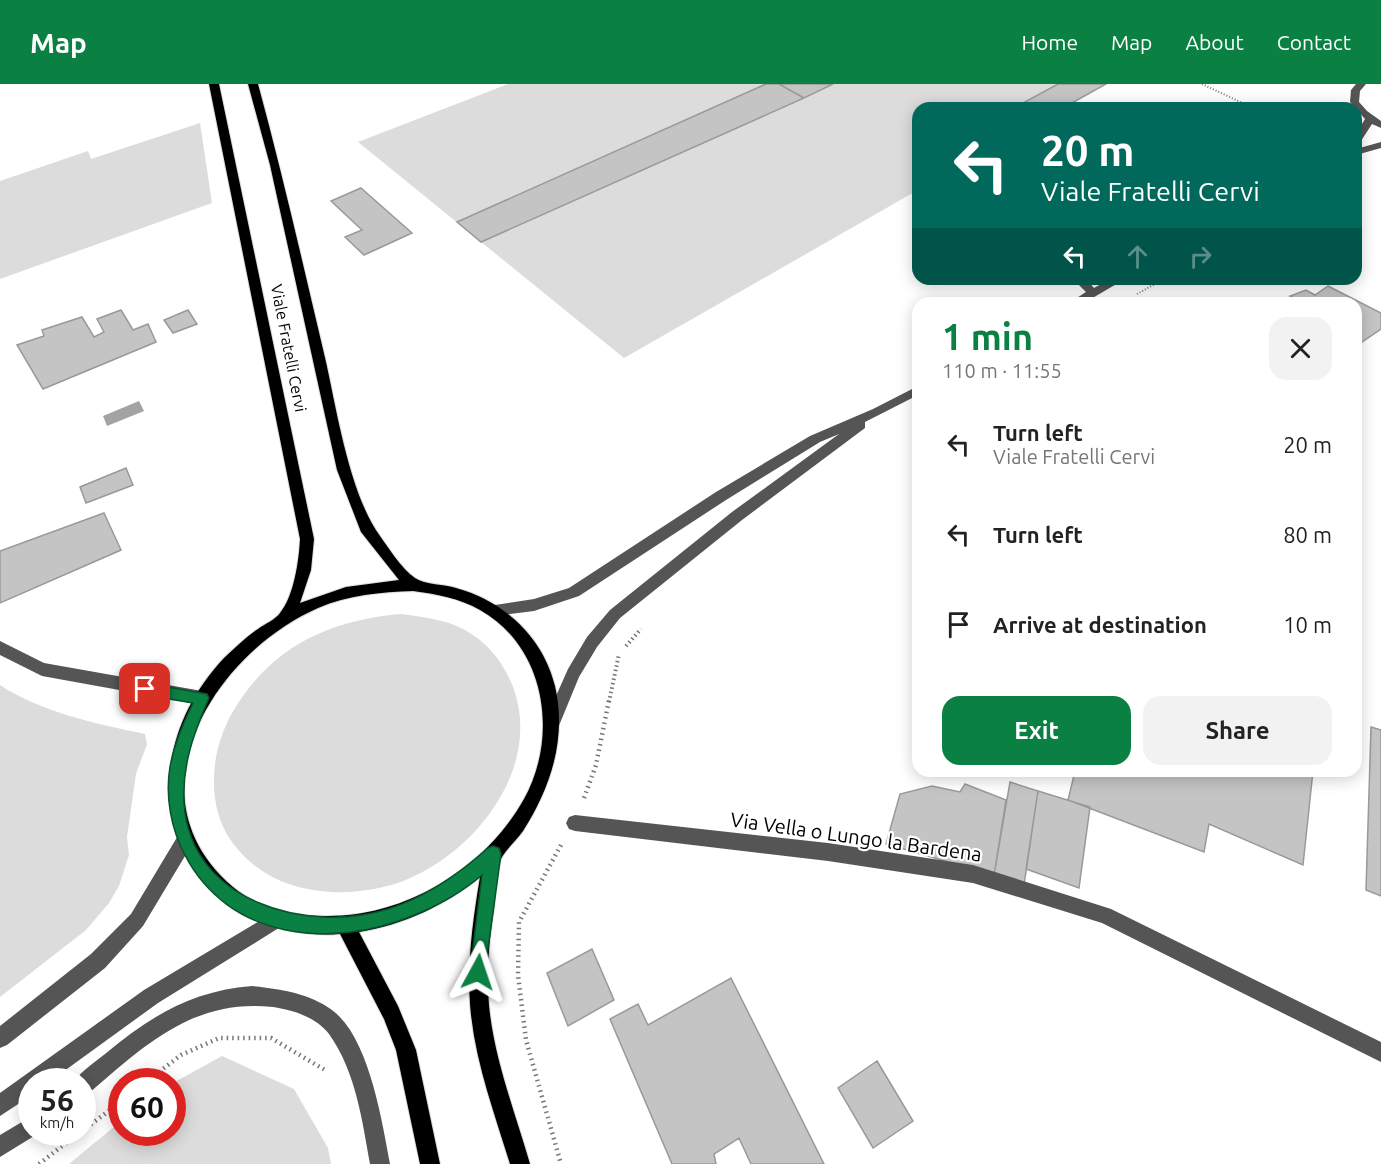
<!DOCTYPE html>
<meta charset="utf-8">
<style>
body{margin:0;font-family:Ubuntu,sans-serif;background:#f2f2f2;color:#222;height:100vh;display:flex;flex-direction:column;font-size:22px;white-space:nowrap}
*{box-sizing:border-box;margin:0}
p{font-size:20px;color:#767676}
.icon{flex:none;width:33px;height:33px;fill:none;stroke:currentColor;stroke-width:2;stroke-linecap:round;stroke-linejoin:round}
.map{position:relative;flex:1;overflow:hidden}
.drawer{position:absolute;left:912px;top:213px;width:450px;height:480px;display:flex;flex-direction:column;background:#fff;border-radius:18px;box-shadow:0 3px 15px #0003}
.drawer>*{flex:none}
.guide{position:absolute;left:912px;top:18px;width:450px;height:183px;border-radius:18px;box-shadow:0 3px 15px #0003;background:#00695c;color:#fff;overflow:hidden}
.speed{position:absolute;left:18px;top:984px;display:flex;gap:12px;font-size:30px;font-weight:700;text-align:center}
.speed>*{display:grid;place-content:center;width:78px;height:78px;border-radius:50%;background:#fff;box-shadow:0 3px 15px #0003;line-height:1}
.speed small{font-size:15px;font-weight:400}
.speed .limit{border:9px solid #d22;background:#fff;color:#111}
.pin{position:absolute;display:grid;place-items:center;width:51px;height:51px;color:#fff;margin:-26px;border-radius:12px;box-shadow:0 3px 9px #0006}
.me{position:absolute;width:66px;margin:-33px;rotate:5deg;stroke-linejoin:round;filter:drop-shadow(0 0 4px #0008)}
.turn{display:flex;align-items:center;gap:21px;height:126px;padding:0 30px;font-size:27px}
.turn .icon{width:78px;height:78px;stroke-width:2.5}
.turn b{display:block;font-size:42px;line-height:51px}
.lanes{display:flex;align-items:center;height:57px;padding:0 30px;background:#0003;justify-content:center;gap:30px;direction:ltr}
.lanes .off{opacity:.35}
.round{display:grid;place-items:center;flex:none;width:63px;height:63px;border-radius:18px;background:#f2f2f2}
.overview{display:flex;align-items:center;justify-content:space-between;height:102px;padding:0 30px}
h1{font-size:36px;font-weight:700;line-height:45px;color:#0b8043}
.cta{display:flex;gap:12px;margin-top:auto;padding:12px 30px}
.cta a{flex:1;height:69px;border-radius:18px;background:#0b8043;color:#fff;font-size:24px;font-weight:700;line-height:69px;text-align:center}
.cta a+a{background:#f2f2f2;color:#222}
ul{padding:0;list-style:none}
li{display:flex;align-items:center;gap:18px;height:90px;padding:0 30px}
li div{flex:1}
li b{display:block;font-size:22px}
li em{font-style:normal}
header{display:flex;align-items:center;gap:36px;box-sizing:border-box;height:84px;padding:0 30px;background:#0b8043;color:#fff}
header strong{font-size:28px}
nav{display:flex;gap:33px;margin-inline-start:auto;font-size:21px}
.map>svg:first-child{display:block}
</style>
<header>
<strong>Map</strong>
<nav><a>Home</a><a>Map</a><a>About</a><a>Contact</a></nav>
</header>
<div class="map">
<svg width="1381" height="1080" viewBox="0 0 1381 1080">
<rect width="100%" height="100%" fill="#fff"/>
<path fill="#dcdcdc" d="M508 0H1106L1063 24H918V106L624 274 358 58Z
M200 39 212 119 0 195V97L88 67 91 75Z
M401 530C423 533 443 535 463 545 487 557 504 579 513 603 544 686 471 775 395 800 374 806 352 809 331 808 291 806 256 791 232 758 206 722 210 669 231 631 268 565 327 536 401 530Z
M0 601C41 628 97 640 145 650L147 660 136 690 127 753 129 771 119 802 109 819 86 846 0 913Z
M222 972 294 1005 328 1064 331 1080H69L121 1037 122 1048H172L173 999Z"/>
<path fill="#a3a3a3" d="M139 317 144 327 107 342 103 332Z"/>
<path fill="#c4c4c4" stroke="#999" stroke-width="1.5" d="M766 0H779L804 14 481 158 457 138Z
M779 0H833L804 14Z
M1058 0H1106L1063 24H1014Z
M361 104 412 149 364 171 345 153 362 146 331 117Z
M1328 202 1381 229V245L1356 262V219H1303L1290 212 1306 206 1315 211Z
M121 226 133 246 148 240 156 258 43 305 17 261 44 252 42 246 82 233 94 253 104 248 97 235Z
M188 226 197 240 173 249 164 236Z
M126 384 133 401 86 419 80 403Z
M104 429 121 466 0 519V467Z
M1371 643 1381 646V812L1366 806Z
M1075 687H1313L1303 781 1209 740 1204 768 1068 716Z
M1010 698 1038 707 1024 801 994 791Z
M965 700 1006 716 994 791 886 760 900 710 932 702 960 708Z
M1038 707 1090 723 1079 804 1026 785Z
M592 865 614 916 568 942 547 889Z
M731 894 824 1080H751L739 1054 714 1070 716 1080H672L610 935 638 920 648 941Z
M877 977 913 1037 873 1064 838 1004Z"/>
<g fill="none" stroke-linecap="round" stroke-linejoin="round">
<defs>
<path id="major" d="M209 0H219L314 455 311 486 300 519 346 503 399 496 361 448 337 386 270 81 248 0H258C283 92 304 185 326 278 337 328 350 411 380 452 390 466 401 484 415 494 425 501 445 500 456 504 504 517 543 553 555 602 567 654 551 703 523 747 517 756 505 766 501 775 495 789 496 809 494 824 489 856 486 889 489 921 494 975 515 1028 530 1080H510C494 1028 474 975 470 920 467 878 473 835 480 793 446 821 403 841 359 848L398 922 416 966 440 1080H420L396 966 384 935 340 850C292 854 243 837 208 803 194 790 184 772 178 753 156 689 178 623 224 574 235 564 246 553 258 545 265 540 276 535 280 529 294 512 299 476 300 455ZM413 507C436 510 459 514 480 526 546 563 559 652 524 715 485 785 404 834 324 832 293 832 258 824 233 803 126 712 213 570 318 524 348 511 381 508 413 507Z"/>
</defs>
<use href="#major" stroke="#dbdbdb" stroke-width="2"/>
<path stroke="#777" stroke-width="2" stroke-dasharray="1 2" stroke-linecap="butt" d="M1202 0 1253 24
M1137 210 1164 195"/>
<path stroke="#777" stroke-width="4" stroke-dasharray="1.5 3" stroke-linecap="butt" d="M626 562 641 545
M609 618 619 570"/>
<path stroke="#777" stroke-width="4.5" stroke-dasharray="1.5 4" stroke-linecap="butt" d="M584 714 596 681 609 616
M561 761 519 838 518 891 526 956 561 1080
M146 998 181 971 219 954H271L325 986
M82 1047 122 1017
M39 1080 80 1048"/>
<path fill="#555" fill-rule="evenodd" d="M1356 0H1366L1360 7 1359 18 1367 27 1381 37V44L1372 40 1359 60 1356 61V50L1365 35 1350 18 1351 6Z
M1381 58V64L1356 71V65Z
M1073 195H1086L1094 204 1110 195H1125L1084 219H1069L1086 208Z
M918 302V311L865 338V344L742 436 620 534 597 563 579 593 558 644 552 646 546 644 544 639 568 585 587 553 610 526 732 428 839 350 820 358 726 416 579 512 534 527 493 532 488 530 486 526 488 522 534 515 569 504 716 408 810 352 873 325Z
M0 557 44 579 202 607 208 609 210 614 208 619 202 621 42 592 0 571Z
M575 731 828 759 973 781 1111 825 1381 958V978L1102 839 973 799 828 777 575 747 569 745 566 739 569 733Z
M185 747 191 750 194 756 191 762 143 842 105 884 7 961 0 964V942L91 870 131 830 179 750Z
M276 827 282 830 285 836 282 842 158 919 49 998H32V1011L0 1032V1009L144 906Z
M252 902C280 905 309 909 332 926 369 953 382 1037 390 1080H370C362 1036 356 988 329 950 316 933 293 926 273 923 194 914 145 961 89 1009L82 1012V998H74C81 987 95 978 105 970 151 932 191 907 252 902Z
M32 1032V1048L39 1049 0 1073V1051Z"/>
<use href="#major" fill="#000" fill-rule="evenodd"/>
</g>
<path fill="#0b8043" stroke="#07532c" stroke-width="1.5" d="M145 599 207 610 209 614C194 649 182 680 184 719 190 818 307 850 388 825 426 813 458 791 488 764L493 762 499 764 501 770 484 894 478 896 472 894 470 888 482 791C461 809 437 822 412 832 331 865 229 856 185 771 171 745 165 712 170 683 174 660 183 640 193 619L140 610 138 605 140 601Z"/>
<g text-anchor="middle" stroke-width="4.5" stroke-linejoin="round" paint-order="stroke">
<g font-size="16" fill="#000" stroke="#fff">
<text transform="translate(289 264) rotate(79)" y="6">Viale Fratelli Cervi</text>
</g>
<g font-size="20" fill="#000" stroke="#fff">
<text transform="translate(856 753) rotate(8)" y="7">Via Vella o Lungo la Bardena</text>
</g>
</g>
</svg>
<div class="speed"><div>56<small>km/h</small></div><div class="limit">60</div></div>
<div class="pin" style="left:145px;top:605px;background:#d93025"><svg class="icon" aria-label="arrive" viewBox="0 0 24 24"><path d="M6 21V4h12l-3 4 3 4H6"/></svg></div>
<svg class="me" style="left:478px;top:888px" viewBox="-20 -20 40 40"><path d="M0-17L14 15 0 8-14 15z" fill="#0b8043" stroke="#fff" stroke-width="4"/></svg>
<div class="guide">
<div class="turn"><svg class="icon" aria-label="left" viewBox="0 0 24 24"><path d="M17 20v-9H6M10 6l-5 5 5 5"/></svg><div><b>20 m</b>Viale Fratelli Cervi</div></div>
<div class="lanes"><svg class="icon" aria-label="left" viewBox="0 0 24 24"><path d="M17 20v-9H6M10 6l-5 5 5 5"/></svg><svg class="icon off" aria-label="ahead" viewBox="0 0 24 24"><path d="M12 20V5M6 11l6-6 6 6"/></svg><svg class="icon off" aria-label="right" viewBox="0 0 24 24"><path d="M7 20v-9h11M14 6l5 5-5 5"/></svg></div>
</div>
<section class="drawer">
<div class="overview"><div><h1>1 min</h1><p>110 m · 11:55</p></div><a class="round"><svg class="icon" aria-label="close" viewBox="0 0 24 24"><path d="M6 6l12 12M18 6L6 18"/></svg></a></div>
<ul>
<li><svg class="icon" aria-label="left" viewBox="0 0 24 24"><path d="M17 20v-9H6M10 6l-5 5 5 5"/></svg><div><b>Turn left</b><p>Viale Fratelli Cervi</p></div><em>20 m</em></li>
<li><svg class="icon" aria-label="left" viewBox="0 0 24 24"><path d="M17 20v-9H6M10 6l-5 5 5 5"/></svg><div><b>Turn left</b></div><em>80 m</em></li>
<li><svg class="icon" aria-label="arrive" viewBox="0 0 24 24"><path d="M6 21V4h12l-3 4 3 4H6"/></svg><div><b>Arrive at destination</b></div><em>10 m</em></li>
</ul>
<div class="cta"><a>Exit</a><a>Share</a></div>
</section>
</div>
